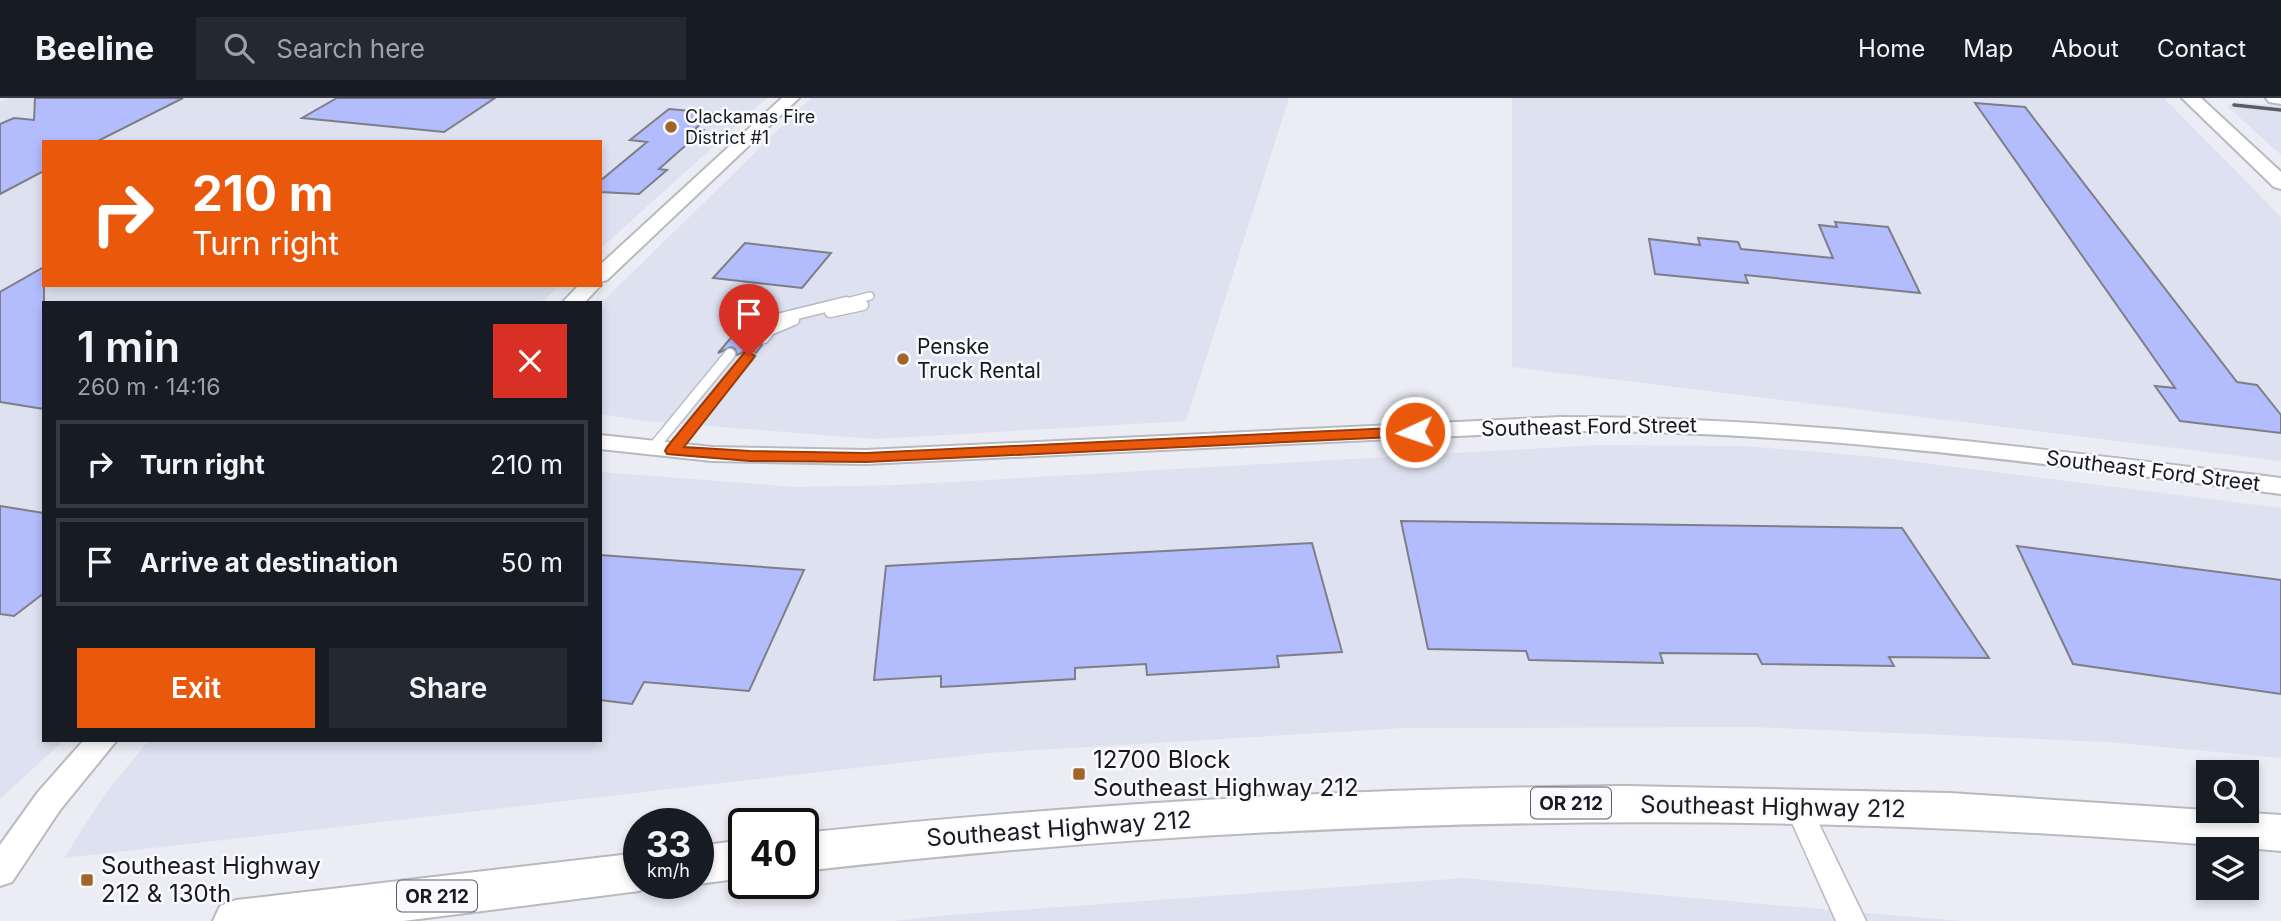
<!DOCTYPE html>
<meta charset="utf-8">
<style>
body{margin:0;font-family:Inter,sans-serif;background:#242831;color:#f1f3f6;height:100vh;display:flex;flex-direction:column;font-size:26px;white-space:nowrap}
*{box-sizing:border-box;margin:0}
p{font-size:23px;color:#9ea1a6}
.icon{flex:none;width:38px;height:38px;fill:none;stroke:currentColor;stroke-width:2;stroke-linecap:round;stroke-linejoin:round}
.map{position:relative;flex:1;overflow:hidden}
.drawer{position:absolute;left:42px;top:203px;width:560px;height:441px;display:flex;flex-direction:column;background:#171b24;border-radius:0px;box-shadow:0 4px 10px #0003}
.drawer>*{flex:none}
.guide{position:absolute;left:42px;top:42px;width:560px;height:147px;border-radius:0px;box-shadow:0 4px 10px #0003;background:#ea580c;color:#fff;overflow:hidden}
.tools{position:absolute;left:2196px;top:662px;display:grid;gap:14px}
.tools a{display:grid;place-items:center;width:63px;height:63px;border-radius:0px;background:#171b24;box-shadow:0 4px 10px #0003;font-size:35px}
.speed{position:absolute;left:623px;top:710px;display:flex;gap:14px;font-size:35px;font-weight:700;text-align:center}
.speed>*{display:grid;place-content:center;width:91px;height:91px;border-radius:50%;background:#171b24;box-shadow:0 4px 10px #0003;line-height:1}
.speed small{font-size:18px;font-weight:400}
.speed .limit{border:4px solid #111;border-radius:10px;background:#fff;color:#111}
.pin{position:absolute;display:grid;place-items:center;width:60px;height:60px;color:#fff;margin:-72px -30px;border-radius:50% 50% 50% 0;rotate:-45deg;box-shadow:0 0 7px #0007}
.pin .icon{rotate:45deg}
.me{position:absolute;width:77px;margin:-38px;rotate:267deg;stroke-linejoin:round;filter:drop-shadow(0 0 5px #0008)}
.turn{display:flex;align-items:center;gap:24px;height:147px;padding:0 35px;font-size:32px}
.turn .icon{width:91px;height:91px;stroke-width:2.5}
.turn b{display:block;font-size:49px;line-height:60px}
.round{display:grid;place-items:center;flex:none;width:74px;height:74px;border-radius:0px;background:#242831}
.head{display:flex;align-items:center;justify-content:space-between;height:119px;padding:0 35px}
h1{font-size:42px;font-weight:600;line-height:52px}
.primary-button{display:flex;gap:14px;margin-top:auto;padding:14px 35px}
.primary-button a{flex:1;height:80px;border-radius:0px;background:#ea580c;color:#fff;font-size:28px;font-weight:600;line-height:80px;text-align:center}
.primary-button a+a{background:#242831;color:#f1f3f6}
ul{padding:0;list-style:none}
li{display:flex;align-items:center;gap:21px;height:88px;margin:0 14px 10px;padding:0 21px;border:4px solid #363941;border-radius:0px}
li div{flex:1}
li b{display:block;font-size:26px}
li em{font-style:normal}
header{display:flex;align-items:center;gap:42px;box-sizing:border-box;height:98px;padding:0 35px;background:#171b24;border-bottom:2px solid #363941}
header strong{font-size:33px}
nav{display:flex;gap:38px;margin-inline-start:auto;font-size:24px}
.search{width:490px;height:63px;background:#242831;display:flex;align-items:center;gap:18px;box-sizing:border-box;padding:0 24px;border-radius:0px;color:#9ea1a6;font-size:26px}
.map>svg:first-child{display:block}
</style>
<header>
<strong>Beeline</strong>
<div class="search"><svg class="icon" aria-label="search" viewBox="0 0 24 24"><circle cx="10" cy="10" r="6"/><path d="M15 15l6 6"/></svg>Search here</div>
<nav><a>Home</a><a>Map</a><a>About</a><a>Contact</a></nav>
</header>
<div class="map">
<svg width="2281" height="823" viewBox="0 0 2281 823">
<rect width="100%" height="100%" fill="#ebecf4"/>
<path fill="#dee1f0" d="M9 0H767L600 151V44H44V187H560L541 205H44V642H64L0 701V4Z
M811 0H1289L1186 323 874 341 646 323 600 316V206Z
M1512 0H2164L2281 119V363L1512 269Z
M2234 4 2281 8V57L2227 8Z
M1596 347 1744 348 1876 359 2281 410V660L2108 644 1756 629 1404 630 987 655 64 760 105 696 149 642H600V374L795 389 900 387Z
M1463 780 1960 823H893L949 817Z"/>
<path fill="#b3bcfd" stroke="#7e7f86" stroke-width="2" d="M35 0H183L96 44H44V73L0 96V26L14 20 34 22Z
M337 0H495L444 34 302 20Z
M1975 5 2025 9 2237 284 2257 287 2281 317V335L2180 323 2155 288 2175 290Z
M669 11 713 15 694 32H703L659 71 667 72 639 96 600 94V83L647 44 630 42Z
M1835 124 1888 129 1920 195 1745 177 1748 185 1655 176 1649 141 1700 147 1698 140 1738 144 1741 151 1833 160 1819 127 1837 129Z
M745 145 831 155 802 190 713 180Z
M44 169V311L0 304V194Z
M734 236 738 237 739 243 745 245 757 239 762 247 756 255 749 251 737 257 735 251 731 249 718 255Z
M0 408 44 415V495L14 518 0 516Z
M1401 423 1902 430 1989 560 1889 559 1894 568 1762 566 1757 556 1660 555 1663 565 1529 562 1526 553 1428 551Z
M1312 445 1342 554 1277 558 1279 569 1147 577 1146 566 1075 570V581L941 589V578L874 582 886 468Z
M2017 448 2281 482V596L2073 566Z
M600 457 804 472 749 593 644 584 632 606 600 602Z"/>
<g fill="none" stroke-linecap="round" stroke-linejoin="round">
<defs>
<path id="service-far1" d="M839 206 870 198"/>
<path id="service" d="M830 214 863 207
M745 238 765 224 846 204
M764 240 770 232 794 222
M652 351 730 256
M673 353 749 258"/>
<path id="minor" d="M1797 696 1806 699 1866 823H1836L1784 707 1788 699Z"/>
<path id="tertiary" d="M782 0H799L607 182 600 184V167Z
M579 187H601L584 205H562Z
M1561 319C1803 319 2041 351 2281 380V396C2040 365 1805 332 1561 333L866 366 712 363 600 351V337L712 349 866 352Z
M84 642H117L60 712 12 784 0 788V747L38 694Z"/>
<path id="secondary" d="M2182 0H2201L2281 74V91L2274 89Z
M2266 0H2281V6L2269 4Z"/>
<path id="trunk" d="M1627 688 1950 695 2281 717V753C1788 708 1295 717 803 773V735C1078 706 1351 690 1627 688Z
M744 742V780L698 786H696L698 748Z
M639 755V786H656L639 793 403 823H213L220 808 236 802Z"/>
</defs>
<use href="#service-far1" stroke="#b8b9c1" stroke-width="10"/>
<use href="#service" stroke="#b8b9c1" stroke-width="13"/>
<use href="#minor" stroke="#b8b9c1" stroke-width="3"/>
<use href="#tertiary" stroke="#b8b9c1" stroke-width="4"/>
<use href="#secondary" stroke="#b8b9c1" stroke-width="4"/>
<use href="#trunk" stroke="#b8b9c1" stroke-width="4"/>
<use href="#service-far1" stroke="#fff" stroke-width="7"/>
<use href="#service" stroke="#fff" stroke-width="10"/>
<use href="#minor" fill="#fff" fill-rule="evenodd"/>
<use href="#tertiary" fill="#fff" fill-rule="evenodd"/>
<use href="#secondary" fill="#fff" fill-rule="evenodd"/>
<use href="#trunk" fill="#fff" fill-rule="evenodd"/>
<path stroke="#5c5c61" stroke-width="3.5" d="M2234 7 2281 12"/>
</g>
<path fill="#ea580c" stroke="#983908" stroke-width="2" d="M749 254 755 258 684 349 750 353 866 355 1415 329 1423 334 1415 338 866 364 750 363 667 356 665 353 667 349 744 255Z"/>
<g fill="#a26529" stroke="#f9faff" stroke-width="2.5">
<circle cx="671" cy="29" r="7"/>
<circle cx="903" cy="261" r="7"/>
<rect x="1072" y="669" width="14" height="14" rx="3.5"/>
<rect x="80" y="775" width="14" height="14" rx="3.5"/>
</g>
<g text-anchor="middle" stroke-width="5" stroke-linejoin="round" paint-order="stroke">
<g font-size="18" fill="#1a1a1d" stroke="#f9faff" text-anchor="start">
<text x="685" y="25">Clackamas Fire<tspan x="685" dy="21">District #1</tspan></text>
</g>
<g fill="#f9faff" stroke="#5d5d61" stroke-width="2">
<rect x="1531" y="689.5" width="80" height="31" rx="5"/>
<rect x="397" y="782.5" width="80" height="31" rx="5"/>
</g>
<g font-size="19" font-weight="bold" fill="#1a1a1d">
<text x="1571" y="712">OR 212</text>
<text x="437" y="805">OR 212</text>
</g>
<g font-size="21" fill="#1a1a1d" stroke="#f9faff" text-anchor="start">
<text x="917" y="256">Penske<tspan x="917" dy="24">Truck Rental</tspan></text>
</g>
<g font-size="21" fill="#1a1a1d" stroke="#f9faff">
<text transform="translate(1589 329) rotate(-1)" y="7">Southeast Ford Street</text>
<text transform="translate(2153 373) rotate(7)" y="7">Southeast Ford Street</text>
</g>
<g font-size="24" fill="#1a1a1d" stroke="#f9faff" text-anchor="start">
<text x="1093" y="670">12700 Block<tspan x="1093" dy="28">Southeast Highway 212</tspan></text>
<text x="101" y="776">Southeast Highway<tspan x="101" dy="28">212 &amp; 130th</tspan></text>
</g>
<g font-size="24" fill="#1a1a1d" stroke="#f9faff">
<text transform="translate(1773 709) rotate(1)" y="8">Southeast Highway 212</text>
<text transform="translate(1059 731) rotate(-4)" y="8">Southeast Highway 212</text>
</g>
</g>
</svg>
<div class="tools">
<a><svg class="icon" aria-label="search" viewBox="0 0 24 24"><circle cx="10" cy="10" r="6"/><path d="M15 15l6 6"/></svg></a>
<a><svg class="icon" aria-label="layers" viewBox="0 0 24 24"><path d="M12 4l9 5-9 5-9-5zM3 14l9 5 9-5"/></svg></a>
</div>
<div class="speed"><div>33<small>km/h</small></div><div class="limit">40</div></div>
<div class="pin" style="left:749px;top:258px;background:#d93025"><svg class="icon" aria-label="arrive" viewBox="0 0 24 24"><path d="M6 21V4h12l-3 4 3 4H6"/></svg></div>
<svg class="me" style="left:1415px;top:334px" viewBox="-20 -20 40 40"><circle r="17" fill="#ea580c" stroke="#fff" stroke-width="3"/><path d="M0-11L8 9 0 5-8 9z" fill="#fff"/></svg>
<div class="guide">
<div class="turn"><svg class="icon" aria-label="right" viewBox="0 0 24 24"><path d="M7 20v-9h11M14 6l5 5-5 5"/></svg><div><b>210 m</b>Turn right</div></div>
</div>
<section class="drawer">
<div class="head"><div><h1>1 min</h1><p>260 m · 14:16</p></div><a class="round" style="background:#d93025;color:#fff"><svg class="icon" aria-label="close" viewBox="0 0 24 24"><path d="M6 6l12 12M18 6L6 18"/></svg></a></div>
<ul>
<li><svg class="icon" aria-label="right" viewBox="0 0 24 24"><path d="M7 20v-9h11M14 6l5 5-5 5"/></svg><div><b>Turn right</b></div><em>210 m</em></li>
<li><svg class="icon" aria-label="arrive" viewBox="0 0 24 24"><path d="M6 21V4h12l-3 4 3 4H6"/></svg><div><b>Arrive at destination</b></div><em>50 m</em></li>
</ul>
<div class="primary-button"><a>Exit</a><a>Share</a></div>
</section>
</div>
